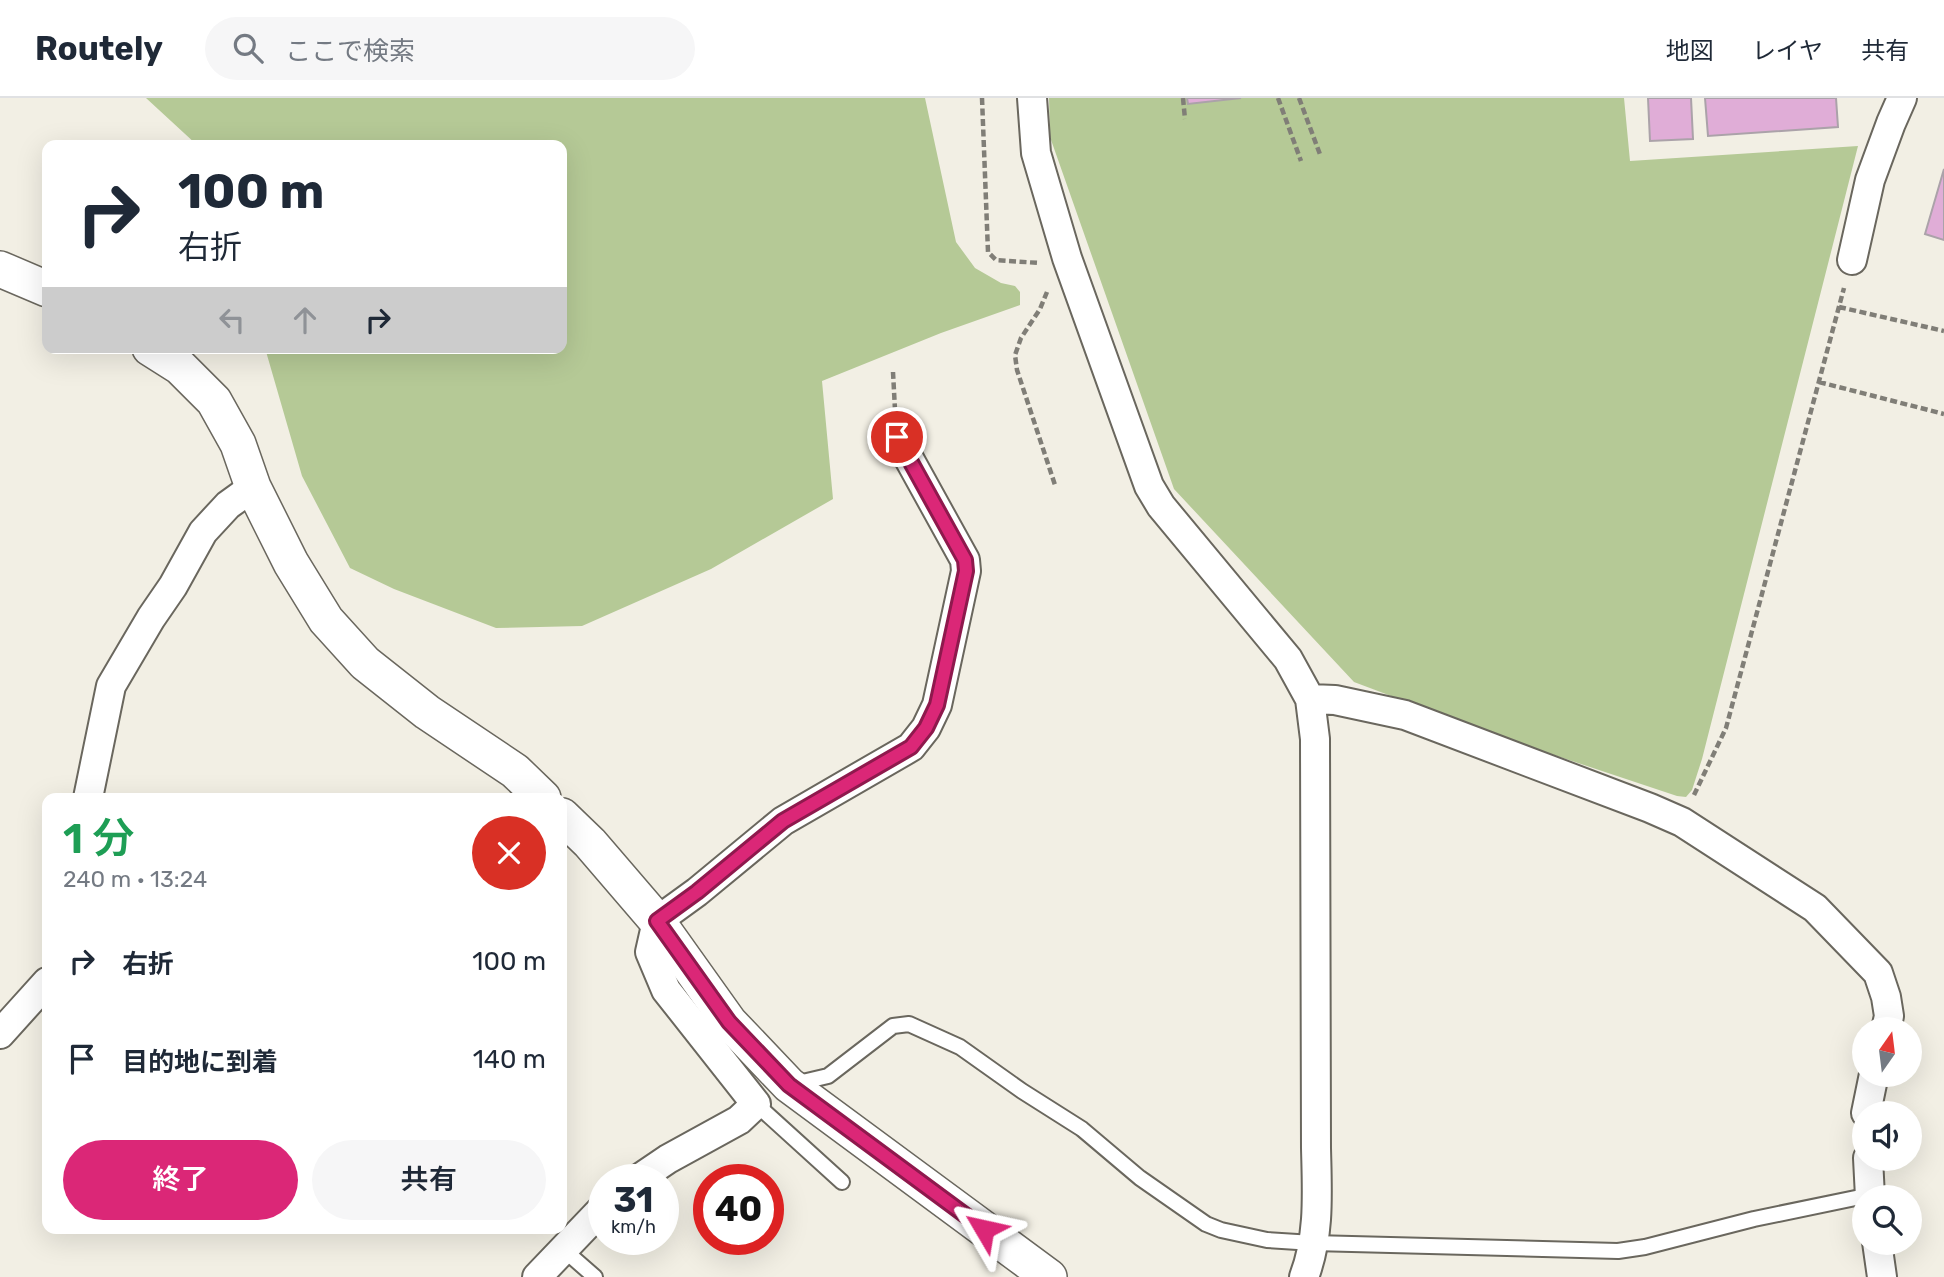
<!DOCTYPE html>
<html lang="ja">
<meta charset="utf-8">
<style>
body{margin:0;font-family:Rubik,"Noto Sans JP",sans-serif;background:#f6f6f7;color:#1f2937;height:100vh;display:flex;flex-direction:column;font-size:26px;white-space:nowrap}
*{box-sizing:border-box;margin:0}
p{font-size:23px;color:#747a83}
.icon{flex:none;width:38px;height:38px;fill:none;stroke:currentColor;stroke-width:2;stroke-linecap:round;stroke-linejoin:round}
.map{position:relative;flex:1;overflow:hidden}
.panel{position:absolute;left:42px;top:695px;width:525px;height:441px;display:flex;flex-direction:column;background:#fff;border-radius:14px;box-shadow:0 7px 28px #0002}
.panel>*{flex:none}
.top-card{position:absolute;left:42px;top:42px;width:525px;height:214px;border-radius:14px;box-shadow:0 7px 28px #0002;background:#fff;color:#1f2937;overflow:hidden}
.needle{width:46px;rotate:14deg}
.fabs{position:absolute;left:1852px;top:919px;display:grid;gap:14px}
.fabs a{display:grid;place-items:center;width:70px;height:70px;border-radius:50%;background:#fff;box-shadow:0 7px 28px #0002;font-size:35px}
.speed{position:absolute;left:588px;top:1066px;display:flex;gap:14px;font-size:35px;font-weight:700;text-align:center}
.speed>*{display:grid;place-content:center;width:91px;height:91px;border-radius:50%;background:#fff;box-shadow:0 7px 28px #0002;line-height:1}
.speed small{font-size:18px;font-weight:400}
.speed .limit{border:10px solid #d22;background:#fff;color:#111}
.pin{position:absolute;display:grid;place-items:center;width:60px;height:60px;color:#fff;margin:-30px;border:4px solid #fff;border-radius:50%;box-shadow:0 2px 7px #0007}
.me{position:absolute;width:77px;margin:-38px;rotate:306deg;stroke-linejoin:round;filter:drop-shadow(0 0 5px #0008)}
.turn{display:flex;align-items:center;gap:24px;height:147px;padding:0 21px;font-size:32px}
.turn .icon{width:91px;height:91px;stroke-width:2.5}
.turn b{display:block;font-size:49px;line-height:60px}
.lanes{display:flex;align-items:center;height:66px;padding:0 21px;background:#0003;justify-content:center;gap:35px;direction:ltr}
.lanes .off{opacity:.35}
.round{display:grid;place-items:center;flex:none;width:74px;height:74px;border-radius:37px;background:#f6f6f7}
.head{display:flex;align-items:center;justify-content:space-between;height:119px;padding:0 21px}
h1{font-size:42px;font-weight:600;line-height:52px;color:#1e9e55}
.primary-button{display:flex;gap:14px;margin-top:auto;padding:14px 21px}
.primary-button a{flex:1;height:80px;border-radius:42px;background:#db2777;color:#fff;font-size:28px;font-weight:600;line-height:80px;text-align:center}
.primary-button a+a{background:#f6f6f7;color:#1f2937}
ul{padding:0;list-style:none}
li{display:flex;align-items:center;gap:21px;height:98px;padding:0 21px}
li div{flex:1}
li b{display:block;font-size:26px}
li em{font-style:normal}
header{display:flex;align-items:center;gap:42px;box-sizing:border-box;height:98px;padding:0 35px;background:#fff;border-bottom:2px solid #e0e1e3}
header strong{font-size:33px}
nav{display:flex;gap:38px;margin-inline-start:auto;font-size:24px}
.search{width:490px;height:63px;background:#f6f6f7;display:flex;align-items:center;gap:18px;box-sizing:border-box;padding:0 24px;border-radius:38px;color:#747a83;font-size:26px}
.map>svg:first-child{display:block}
</style>
<header>
<strong>Routely</strong>
<div class="search"><svg class="icon" aria-label="search" viewBox="0 0 24 24"><circle cx="10" cy="10" r="6"/><path d="M15 15l6 6"/></svg>ここで検索</div>
<nav><a>地図</a><a>レイヤ</a><a>共有</a></nav>
</header>
<div class="map">
<svg width="1944" height="1179" viewBox="0 0 1944 1179">
<rect width="100%" height="100%" fill="#f2efe4"/>
<path fill="#b5c996" d="M146 0H925L956 144 975 170 1001 185 1015 188 1020 194V207L941 235 822 283 833 401 711 471 582 528 496 530 394 491 350 470 302 378 265 250H562V47H197Z
M1049 0H1624L1630 63 1858 48 1702 661 1692 692 1686 699 1677 698 1500 639 1354 584 1174 391 1050 39Z"/>
<path fill="#e0add7" stroke="#aba2a9" stroke-width="2" d="M1187 0H1241L1188 6Z
M1648 0H1691L1693 41 1650 43Z
M1705 0H1836L1838 29 1708 38Z
M1944 71V142L1925 136Z"/>
<g fill="none" stroke-linecap="round" stroke-linejoin="round">
<defs>
<path id="service" d="M794 986 828 978 893 928 909 926 960 949 1022 993 1082 1031 1140 1080 1206 1126 1221 1132 1267 1142 1313 1145 1618 1153 1645 1149 1754 1121 1870 1097
M756 1006 842 1084
M563 1151 595 1179"/>
<path id="minor" d="M1032 0 1036 55 1067 160 1149 388 1161 408 1288 561 1310 601 1315 641 1316 1050C1317 1094 1320 1137 1304 1179
M1852 162 1870 82 1891 25 1902 0
M1310 601 1335 602 1405 617 1650 710 1682 724 1815 810 1878 875 1886 899 1889 918 1886 931
M88 700 111 588 151 520 173 488 203 434 228 407 253 389
M0 936 47 884
M1866 1015 1874 976
M1868 1060 1870 1099
M637 1082 668 1061 739 1022 756 1006 666 892 650 854 657 823 697 794 783 723 911 649 926 630 937 607 966 473 965 462 897 339
M1877 1144 1882 1179
M537 1179 604 1109"/>
<path id="tertiary" d="M0 171 47 191
M150 250 180 269 214 303 238 346 253 389 291 465 326 522 365 565 427 614 515 673 543 700
M562 718 590 745 657 823 729 924 789 987 1049 1179"/>
</defs>
<use href="#service" stroke="#6a675e" stroke-width="18"/>
<use href="#minor" stroke="#6a675e" stroke-width="32"/>
<use href="#tertiary" stroke="#6a675e" stroke-width="38"/>
<path stroke="#807e77" stroke-width="4.5" stroke-dasharray="7 3.5" stroke-linecap="butt" d="M982 0 988 154 996 162 1039 165
M1183 0 1185 21
M1278 0 1301 63
M1299 0 1321 59
M1047 194 1040 211 1021 240 1015 257 1017 272 1055 387
M1839 209 1944 233
M893 274 895 312
M1819 284 1944 316
M1694 697 1726 630 1844 190"/>
<use href="#service" stroke="#fff" stroke-width="14"/>
<use href="#minor" stroke="#fff" stroke-width="28"/>
<use href="#tertiary" stroke="#fff" stroke-width="35"/>
</g>
<g fill="none" stroke-linecap="round" stroke-linejoin="round">
<defs>
<path id="route" d="M897 339 965 462 966 473 937 607 926 630 911 649 783 723 697 794 657 823 729 924 789 987 984 1131"/>
</defs>
<use href="#route" stroke="#8e194d" stroke-width="18"/>
<use href="#route" stroke="#db2777" stroke-width="12"/>
</g>
</svg>
<div class="fabs">
<a><svg class="needle" viewBox="-14 -14 28 28"><path d="M0-13l5 13h-10z" fill="#e53935"/><path d="M0 13l5-13h-10z" fill="#747a83"/></svg></a>
<a><svg class="icon" aria-label="sound" viewBox="0 0 24 24"><path d="M4 9h4l5-4v14l-5-4H4zM17 9q2 3 0 6"/></svg></a>
<a><svg class="icon" aria-label="search" viewBox="0 0 24 24"><circle cx="10" cy="10" r="6"/><path d="M15 15l6 6"/></svg></a>
</div>
<div class="speed"><div>31<small>km/h</small></div><div class="limit">40</div></div>
<div class="pin" style="left:897px;top:339px;background:#d93025"><svg class="icon" aria-label="arrive" viewBox="0 0 24 24"><path d="M6 21V4h12l-3 4 3 4H6"/></svg></div>
<svg class="me" style="left:984px;top:1131px" viewBox="-20 -20 40 40"><path d="M0-17L14 15 0 8-14 15z" fill="#db2777" stroke="#fff" stroke-width="4"/></svg>
<div class="top-card">
<div class="turn"><svg class="icon" aria-label="right" viewBox="0 0 24 24"><path d="M7 20v-9h11M14 6l5 5-5 5"/></svg><div><b>100 m</b>右折</div></div>
<div class="lanes"><svg class="icon off" aria-label="left" viewBox="0 0 24 24"><path d="M17 20v-9H6M10 6l-5 5 5 5"/></svg><svg class="icon off" aria-label="ahead" viewBox="0 0 24 24"><path d="M12 20V5M6 11l6-6 6 6"/></svg><svg class="icon" aria-label="right" viewBox="0 0 24 24"><path d="M7 20v-9h11M14 6l5 5-5 5"/></svg></div>
</div>
<section class="panel">
<div class="head"><div><h1>1 分</h1><p>240 m · 13:24</p></div><a class="round" style="background:#d93025;color:#fff"><svg class="icon" aria-label="close" viewBox="0 0 24 24"><path d="M6 6l12 12M18 6L6 18"/></svg></a></div>
<ul>
<li><svg class="icon" aria-label="right" viewBox="0 0 24 24"><path d="M7 20v-9h11M14 6l5 5-5 5"/></svg><div><b>右折</b></div><em>100 m</em></li>
<li><svg class="icon" aria-label="arrive" viewBox="0 0 24 24"><path d="M6 21V4h12l-3 4 3 4H6"/></svg><div><b>目的地に到着</b></div><em>140 m</em></li>
</ul>
<div class="primary-button"><a>終了</a><a>共有</a></div>
</section>
</div>
